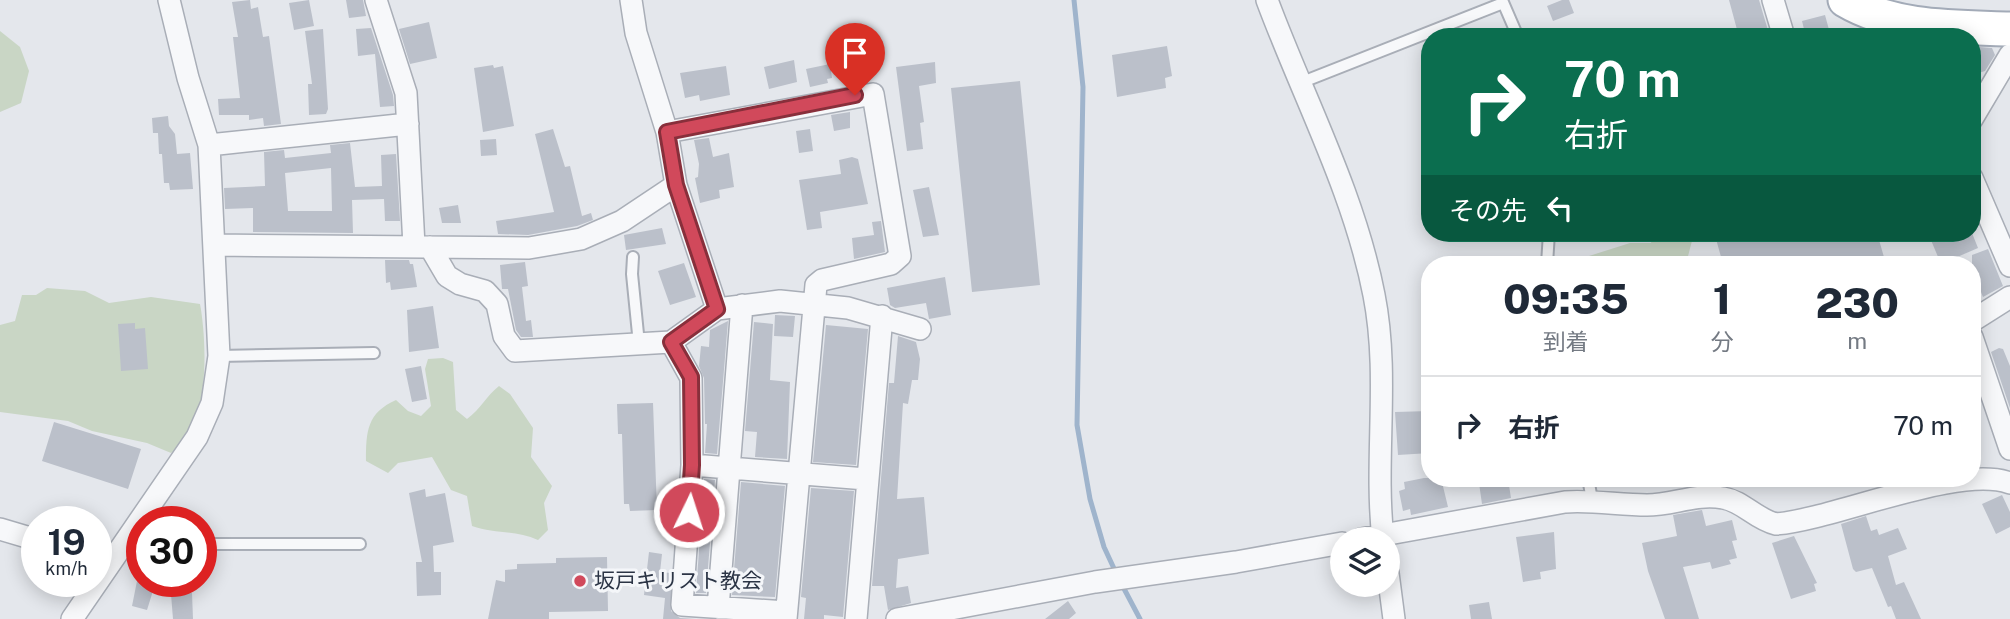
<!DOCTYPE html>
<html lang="ja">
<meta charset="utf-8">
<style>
body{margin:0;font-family:"Public Sans","Noto Sans JP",sans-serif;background:#f6f6f7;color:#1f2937;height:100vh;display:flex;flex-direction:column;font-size:26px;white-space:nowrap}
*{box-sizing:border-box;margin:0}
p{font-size:23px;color:#747a83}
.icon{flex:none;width:38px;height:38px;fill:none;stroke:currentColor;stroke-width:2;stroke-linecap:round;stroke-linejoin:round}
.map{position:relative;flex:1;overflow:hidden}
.details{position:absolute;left:1421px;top:256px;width:560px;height:231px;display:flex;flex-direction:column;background:#fff;border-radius:28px;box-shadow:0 4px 18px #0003}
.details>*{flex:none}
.hud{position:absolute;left:1421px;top:28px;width:560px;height:214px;border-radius:28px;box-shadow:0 4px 18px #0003;background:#0b6e4f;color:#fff;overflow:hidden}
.buttons{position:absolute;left:1330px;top:527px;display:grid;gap:14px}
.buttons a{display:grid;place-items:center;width:70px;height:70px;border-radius:50%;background:#fff;box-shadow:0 4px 18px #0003;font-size:35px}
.speed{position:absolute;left:21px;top:506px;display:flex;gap:14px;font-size:35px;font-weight:700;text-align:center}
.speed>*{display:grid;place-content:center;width:91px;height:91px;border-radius:50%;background:#fff;box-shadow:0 4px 18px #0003;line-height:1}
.speed small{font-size:18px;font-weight:400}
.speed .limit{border:10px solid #d22;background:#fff;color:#111}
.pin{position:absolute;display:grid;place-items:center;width:60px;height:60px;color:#fff;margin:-72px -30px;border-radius:50% 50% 50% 0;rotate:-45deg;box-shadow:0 0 7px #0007}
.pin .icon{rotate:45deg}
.me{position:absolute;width:77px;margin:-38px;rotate:4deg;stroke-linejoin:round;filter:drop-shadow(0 0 5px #0008)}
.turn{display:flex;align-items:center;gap:24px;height:147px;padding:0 28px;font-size:32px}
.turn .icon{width:91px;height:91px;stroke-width:2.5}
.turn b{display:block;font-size:49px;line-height:60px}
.then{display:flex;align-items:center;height:66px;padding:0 28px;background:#0003;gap:14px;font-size:26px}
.eta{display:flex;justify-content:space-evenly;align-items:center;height:119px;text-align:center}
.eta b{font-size:42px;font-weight:800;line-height:49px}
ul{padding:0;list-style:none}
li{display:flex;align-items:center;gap:21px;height:98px;padding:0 28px;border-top:2px solid #e0e1e3}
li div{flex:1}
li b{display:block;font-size:26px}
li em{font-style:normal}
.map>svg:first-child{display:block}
</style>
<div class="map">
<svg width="2010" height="619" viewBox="0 0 2010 619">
<rect width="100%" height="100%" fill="#e4e7ec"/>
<path fill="#c9d6c5" d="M0 31 20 47 29 71 21 103 0 112Z
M1654 233H1694L1686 264H1586L1589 256 1630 243H1651Z
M47 288 85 291 109 303 151 297 200 304C207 341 211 432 171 453L147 443 92 431 68 421 0 412V325L15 321 22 295H36Z
M443 358 453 362 456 410 467 419C481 409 486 396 499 386L510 394 533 428 531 457 552 486 544 503 548 530 538 540C516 530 494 534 472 526L467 496 451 490 432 457 398 463 388 473 366 461C366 431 367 413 396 400L408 411 421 416 431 406 425 369 428 359Z"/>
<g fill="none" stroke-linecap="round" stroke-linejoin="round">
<path stroke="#9fb4cc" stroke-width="5" d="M1074 0 1083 87 1077 425 1090 499 1104 547 1117 575
M1121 583 1140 619"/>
</g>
<path fill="#bbc0ca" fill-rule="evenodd" d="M250 0 251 9 258 7 263 37 269 36 281 124 264 126 263 118 249 120V115H219L218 99 240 98 233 37H238L232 2Z
M309 0 314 26 294 30 289 3Z
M346 0H363L366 16 349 18Z
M1562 0H1569L1574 13 1553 21 1547 6Z
M1729 0H1759L1770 37H1739Z
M1825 15 1831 37H1806L1802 21Z
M429 22 437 58 410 64 399 29Z
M371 28 393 95 394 106 380 107 375 54 358 56 356 29Z
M323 29 328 109 326 114 309 115 308 84H312L305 31Z
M1167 46 1172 76 1165 78 1166 88 1117 97 1112 55Z
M1979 47 1992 48 1995 55 1985 71 1972 75V49Z
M794 60 797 82 769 89 764 67Z
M935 62 936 83 919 86 924 122 920 123 923 149 907 151 896 67Z
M830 64 832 78 827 79 828 83 810 87 806 69Z
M493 65 494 68 503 66 514 126 483 132 474 68Z
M726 66 730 95 700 101 699 95 685 98 680 73Z
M1020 81 1040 285 972 292 951 88Z
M850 112V128L834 131 831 115Z
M168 116 169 126 175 134 177 154 190 153 193 189 170 190 169 183H164L162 154H159L158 133H153L152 118Z
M553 129 565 167 570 166 582 216 591 213 593 220 577 226 528 235 498 234 496 221 554 212 535 134Z
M810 129 813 151 799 153 796 131Z
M709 138 713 157 729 153 734 187 719 190 720 198 700 203 695 178 698 177 699 164 694 140Z
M496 139 497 155 481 156 480 140Z
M350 143 355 187 382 186 381 155 396 154 400 221H385L384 199 352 200 353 233 253 232V208L225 209 224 188 265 186 264 152 284 150 285 158 331 153 330 145ZM331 168 332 211H288L285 173Z
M852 157 858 159 868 204 820 212 822 228 807 230 799 180 841 174 839 160Z
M929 187 939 235 923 237 913 190Z
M458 205 461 223H442L439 208Z
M881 221 885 252 854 259 852 238 874 235 872 222Z
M662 228 666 244 626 250 624 235Z
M1740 233H1877L1886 264H1723L1716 239Z
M1928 233H1972L1978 248 1941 264Z
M1988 249 2003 286 1983 297 1981 292 1977 294 1972 284V255Z
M385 260H409L410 264H413L417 287 391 290 390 282 386 283Z
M525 262 528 286 522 287 526 321 531 320 533 337H521L516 330 508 289H502L500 265Z
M684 263 696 297 670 305 658 271Z
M945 277 951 315 929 319 926 303 895 308 890 305 887 288Z
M433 306 439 348 409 352 407 310Z
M775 315 795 316 793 337 774 336Z
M728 321 717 454 705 453 707 424H705L704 378 699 366 701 346 709 347 710 330Z
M754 322 773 324 770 380 790 382 787 459 755 457 757 432 745 431Z
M135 323V329L145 328 148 369 121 371 118 324Z
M826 325 868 329 856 465 813 462Z
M898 336 916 342 920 359 918 380H912L908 404 903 403 897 499 924 497 929 554 898 559 896 588 908 586 911 603 888 610 884 586H872L889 383H894Z
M1999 348 2003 349 2010 366V408L1991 352Z
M421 366 427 399 412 402 405 369Z
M653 403 657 510 630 511 629 504H624L622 434H618L617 404Z
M1430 411V453L1398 455 1395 412Z
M54 422 141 449 128 489 42 461Z
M1424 478H1441L1448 507 1411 515 1410 509 1403 511 1399 491 1405 489 1404 482Z
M704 479 715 480 706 593H696Z
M1508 479 1511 498 1482 504 1479 483Z
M741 482 785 486 775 597 732 595Z
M811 488 854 491 843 617 824 615V619H804L806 598 801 597Z
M425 489 426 497 445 493 454 542 433 546 434 572H441V595L417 596 416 562H422L409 493Z
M2002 495 2010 512V527L1996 534 1982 504Z
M1702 510 1706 526 1732 520 1737 540 1732 541 1737 558 1729 560 1731 564 1712 569 1710 562 1683 567 1699 619H1665L1648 571 1642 543 1677 536 1673 515Z
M1866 516 1871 531 1877 529 1879 535 1898 528 1907 549 1888 556 1896 585 1904 582 1921 619H1896L1891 606 1888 607 1872 568 1856 572 1853 569 1841 524Z
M1554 532 1556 569 1540 572 1541 579 1523 582 1516 537Z
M1794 536 1817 583 1814 584 1816 591 1791 599 1772 543Z
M649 552 662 554 660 572 671 573V611L680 618 695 619H663L665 598 644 595Z
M607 557 608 611 549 612V619H488L496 580 505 582V570L517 569V564L556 563V558Z
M137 581H156L147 610 132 606Z
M192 593 193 619H173L171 594Z
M1068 601 1076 613 1069 619H1045Z
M1489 602 1492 619H1471L1469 605Z"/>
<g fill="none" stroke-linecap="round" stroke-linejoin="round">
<defs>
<path id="service" d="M1502 0 1518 37
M1300 83 1503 3
M633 257 632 274 639 344
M1547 264 1549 233
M219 356 374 353
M1588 478 1592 500
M201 544H360"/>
<path id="minor" d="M376 0 406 93 414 246
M631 0 636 33 667 132 676 185 717 309
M1267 0C1303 97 1354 192 1374 295 1390 376 1374 458 1383 539
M1773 0 1784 37
M1972 119 2010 55
M667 132 873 94 900 256 891 264 822 280 816 285 786 619
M209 145 408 124
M1972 178 2010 266
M214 245 529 248 581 239 622 221 676 185
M430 247 447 276 460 284 485 291 497 304 504 336 515 351 671 342 717 309 780 301 848 308 920 329
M1972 321 2010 297
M1972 337 2010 449
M671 342 691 378 692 465 682 605 786 612
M692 465 866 479
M0 529 37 540
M1361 539 1565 502C1593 500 1619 505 1647 505 1673 505 1697 493 1723 498 1743 501 1755 519 1776 524 1836 519 1958 464 2010 483
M1388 573 1394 619
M718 608 742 305
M72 619 197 437 212 403 219 356 209 145 188 78 169 0
M856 619 882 316
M897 619 1095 582 1236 562 1342 543"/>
<path id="primary" d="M1845 0C1894 29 1955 27 2010 29"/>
</defs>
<use href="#service" stroke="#a9aeb7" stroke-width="14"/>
<use href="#minor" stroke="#a9aeb7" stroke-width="24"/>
<use href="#primary" stroke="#a3abb8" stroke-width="37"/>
<use href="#service" stroke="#f7f8fa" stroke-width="10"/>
<use href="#minor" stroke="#f7f8fa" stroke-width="21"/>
<use href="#primary" stroke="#fff" stroke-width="33"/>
</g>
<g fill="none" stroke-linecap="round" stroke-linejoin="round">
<defs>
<path id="route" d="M689 512 692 465 691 377 671 342 717 309 676 185 667 132 855 95"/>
</defs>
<use href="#route" stroke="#882f3b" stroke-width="18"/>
<use href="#route" stroke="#d1495b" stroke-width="12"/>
</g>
<circle fill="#d1495b" stroke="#f4f6f9" stroke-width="2.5" cx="580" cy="581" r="7"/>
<g text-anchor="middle" stroke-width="6" stroke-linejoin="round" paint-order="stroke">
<g font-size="21" fill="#2b3445" stroke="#f4f6f9" text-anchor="start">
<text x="594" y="588">坂戸キリスト教会</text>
</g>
</g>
</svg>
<div class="buttons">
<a><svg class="icon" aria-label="layers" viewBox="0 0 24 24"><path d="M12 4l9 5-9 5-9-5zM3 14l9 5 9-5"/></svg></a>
</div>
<div class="speed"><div>19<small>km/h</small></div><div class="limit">30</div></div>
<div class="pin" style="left:855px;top:95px;background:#d93025"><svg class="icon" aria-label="arrive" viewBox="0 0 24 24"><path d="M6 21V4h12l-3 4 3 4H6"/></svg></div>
<svg class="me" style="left:689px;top:512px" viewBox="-20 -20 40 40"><circle r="17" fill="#d1495b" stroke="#fff" stroke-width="3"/><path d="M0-11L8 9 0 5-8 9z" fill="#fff"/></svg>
<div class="hud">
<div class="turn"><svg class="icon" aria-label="right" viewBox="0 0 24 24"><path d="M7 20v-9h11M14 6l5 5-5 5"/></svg><div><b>70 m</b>右折</div></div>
<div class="then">その先<svg class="icon" aria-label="left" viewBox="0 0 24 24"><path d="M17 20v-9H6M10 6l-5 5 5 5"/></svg></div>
</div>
<section class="details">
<div class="eta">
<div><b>09:35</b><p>到着</p></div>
<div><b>1</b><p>分</p></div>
<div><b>230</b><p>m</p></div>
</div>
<ul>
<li><svg class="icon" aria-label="right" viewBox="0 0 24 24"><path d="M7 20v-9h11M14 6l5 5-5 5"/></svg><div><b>右折</b></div><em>70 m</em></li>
</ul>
</section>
</div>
